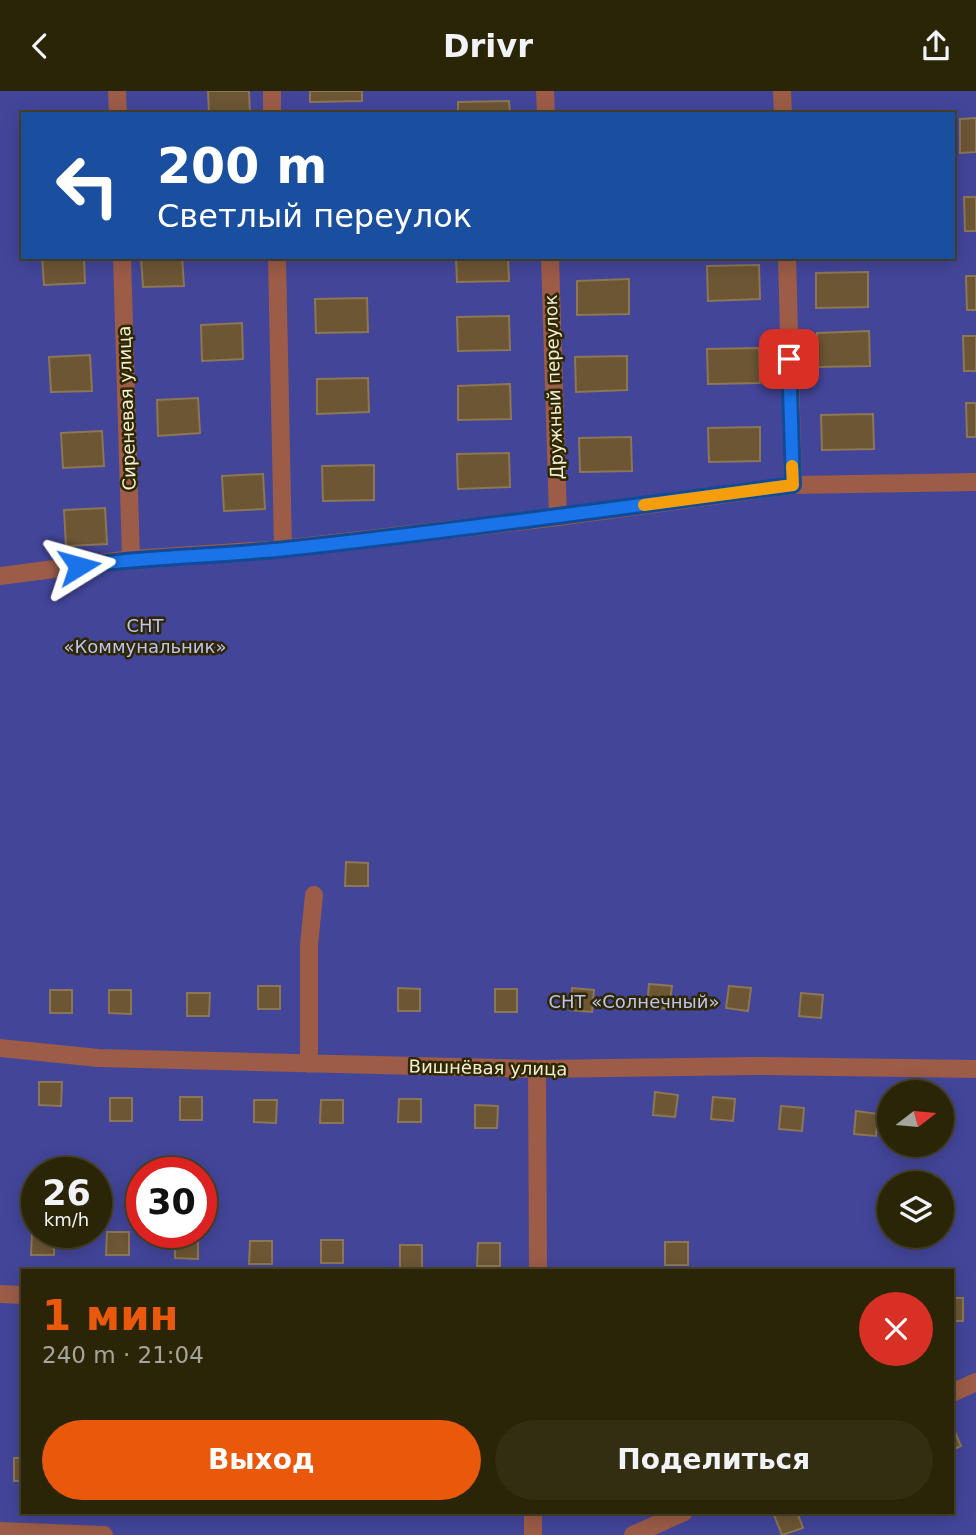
<!DOCTYPE html>
<html lang="ru">
<meta charset="utf-8">
<style>
body{margin:0;font-family:"DejaVu Sans",sans-serif;background:#332d11;color:#f1f3f6;height:100vh;display:flex;flex-direction:column;font-size:26px;white-space:nowrap}
*{box-sizing:border-box;margin:0}
p{font-size:23px;color:#a6a59b}
.icon{flex:none;width:38px;height:38px;fill:none;stroke:currentColor;stroke-width:2;stroke-linecap:round;stroke-linejoin:round}
.map{position:relative;flex:1;overflow:hidden}
.panel{position:absolute;left:21px;top:1178px;width:933px;height:245px;display:flex;flex-direction:column;background:#2b2507;border-radius:0px;box-shadow:0 4px 18px #0003,0 0 0 2px #474228}
.panel>*{flex:none}
.hud{position:absolute;left:21px;top:21px;width:934px;height:147px;border-radius:0px;box-shadow:0 4px 18px #0003,0 0 0 2px #474228;background:#1a4fa0;color:#fff;overflow:hidden}
.needle{width:46px;rotate:74deg}
.controls{position:absolute;left:877px;top:989px;display:grid;gap:14px}
.controls a{display:grid;place-items:center;width:77px;height:77px;border-radius:50%;background:#2b2507;box-shadow:0 4px 18px #0003,0 0 0 2px #474228;font-size:35px}
.speed{position:absolute;left:21px;top:1066px;display:flex;gap:14px;font-size:35px;font-weight:700;text-align:center}
.speed>*{display:grid;place-content:center;width:91px;height:91px;border-radius:50%;background:#2b2507;box-shadow:0 4px 18px #0003,0 0 0 2px #474228;line-height:1}
.speed small{font-size:18px;font-weight:400}
.speed .limit{border:10px solid #d22;background:#fff;color:#111}
.pin{position:absolute;display:grid;place-items:center;width:60px;height:60px;color:#fff;margin:-30px;border-radius:14px;box-shadow:0 4px 10px #0006}
.me{position:absolute;width:77px;margin:-38px;rotate:82deg;stroke-linejoin:round;filter:drop-shadow(0 0 5px #0008)}
.turn{display:flex;align-items:center;gap:24px;height:147px;padding:0 21px;font-size:32px}
.turn .icon{width:91px;height:91px;stroke-width:2.5}
.turn b{display:block;font-size:49px;line-height:60px}
.round{display:grid;place-items:center;flex:none;width:74px;height:74px;border-radius:37px;background:#332d11}
.head{display:flex;align-items:center;justify-content:space-between;height:119px;padding:0 21px}
h1{font-size:42px;font-weight:700;line-height:52px;color:#ea580c}
.action{display:flex;gap:14px;margin-top:auto;padding:14px 21px}
.action a{flex:1;height:80px;border-radius:42px;background:#ea580c;color:#fff;font-size:28px;font-weight:700;line-height:80px;text-align:center}
.action a+a{background:#332d11;color:#f1f3f6}
header{display:flex;justify-content:space-between;align-items:center;height:91px;padding:0 21px;background:#2b2507;font-size:32px;font-weight:700}
.map>svg:first-child{display:block}
</style>
<header><svg class="icon" aria-label="back" viewBox="0 0 24 24"><path d="M15 5l-7 7 7 7"/></svg>Drivr<svg class="icon" aria-label="share" viewBox="0 0 24 24"><path d="M12 15V3M7 8l5-5 5 5M5 13v7h14v-7"/></svg></header>
<div class="map">
<svg width="976" height="1444" viewBox="0 0 976 1444">
<rect width="100%" height="100%" fill="#393109"/>
<path fill="#434599" fill-rule="evenodd" d="M0 0H976V1444H0ZM23 23H954V166H23ZM889 1001H942V1054H889ZM37 1082H96V1141H37ZM142 1082H201V1141H142ZM889 1092H942V1144H889ZM23 1180H952V1421H23Z"/>
<path fill="#6c5634" stroke="#8d7653" stroke-width="2" d="M208 0H249L250 23H209Z
M310 0H362V10L310 11Z
M509 10 510 23H458V11Z
M976 27V61L960 62V28Z
M964 106H976V140H965Z
M42 166H84L85 192 44 194Z
M141 166H182L184 195 143 196Z
M456 166H508L509 190 457 191Z
M759 174 760 208 708 210 707 175Z
M868 181V216L816 217V182Z
M966 185H976V219H967Z
M629 188V223L577 224V190Z
M367 207 368 241 316 242 315 208Z
M509 225 510 259 458 260 457 226Z
M242 232 243 268 202 270 201 234Z
M869 240 870 275 817 276V242Z
M963 245H976V280H964Z
M759 257 760 292 708 293 707 258Z
M90 264 92 300 51 301 49 266Z
M627 265V299L576 301 575 266Z
M368 287 369 321 317 323V288Z
M510 293 511 328 458 329V295Z
M198 307 200 342 158 345 157 309Z
M966 312H976V346H967Z
M873 323 874 358 822 359 821 324Z
M760 336V370L709 371 708 337Z
M102 340 104 375 63 377 61 342Z
M631 346 632 380 580 381 579 347Z
M509 362 510 396 458 398 457 363Z
M374 374V409L323 410 322 375Z
M263 383 265 418 224 420 222 385Z
M105 417 107 453 66 455 64 419Z
M346 771 368 772V795H345Z
M649 893 672 895 669 918 647 916Z
M258 895H280V918H258Z
M729 895 751 897 748 920 726 917Z
M398 897 420 898V920H398Z
M572 897 594 899 592 921 570 919Z
M495 898H517V921H495Z
M50 899H72V922H50Z
M109 899H131V923L109 922Z
M187 902H210L209 925H187Z
M801 902 823 904 821 927 799 925Z
M39 991H62L61 1015 39 1014Z
M655 1001 678 1004 675 1026 653 1024Z
M180 1006H202V1029H180Z
M713 1006 735 1008 733 1030 711 1028Z
M110 1007H132V1030H110Z
M399 1008H421V1031H398Z
M254 1009H277L276 1032 254 1031Z
M321 1009H343V1032H320Z
M475 1014 498 1015 497 1037H475Z
M781 1015 804 1017 802 1040 779 1038Z
M942 1018 953 1019 951 1042 942 1041Z
M856 1020 878 1023 876 1045 854 1043Z
M32 1141H54V1164H31Z
M107 1141H129V1164H106Z
M175 1145H198V1168L175 1167Z
M321 1149H343V1172H321Z
M250 1150H272V1173H249Z
M665 1151H688V1174H665Z
M478 1152H500V1175H477Z
M400 1154H422V1177H400Z
M952 1207H963V1230H952Z
M952 1334 961 1355 952 1359Z
M14 1367H23V1390H14Z
M782 1421H797L803 1437 782 1444 774 1424Z"/>
<g fill="none" stroke-linecap="round" stroke-linejoin="round">
<path stroke="#9c5c47" stroke-width="18" d="M117 0 118 23
M272 0V23
M545 0 546 23
M782 0 783 23
M122 166 131 468
M277 166 283 458
M550 166 558 426
M787 166 793 394
M0 485 131 468 283 458 558 426 793 394 976 391
M0 957 98 967 537 978 757 975 976 978
M309 973V854L314 804
M537 978 538 1180
M0 1203 23 1204
M952 1302 976 1291
M0 1440 104 1444
M533 1444V1421
M633 1444 684 1421"/>
</g>
<g fill="none" stroke-linecap="round" stroke-linejoin="round">
<defs>
<path id="route" d="M79 475C148 466 217 465 286 458 455 440 624 416 793 394L789 268"/>
</defs>
<use href="#route" stroke="#114b97" stroke-width="18"/>
<use href="#route" stroke="#1a73e8" stroke-width="12"/>
<path stroke="#f59e0b" stroke-width="12" d="M644 414 793 394 792 375"/>
</g>
<g text-anchor="middle" stroke-width="5" stroke-linejoin="round" paint-order="stroke">
<g font-size="18" fill="#f1edd7" stroke="#2f2700">
<text transform="translate(554 296) rotate(-92)" y="6">Дружный переулок</text>
<text transform="translate(127 317) rotate(-92)" y="6">Сиреневая улица</text>
<text transform="translate(488 977) rotate(1)" y="6">Вишнёвая улица</text>
</g>
<g font-size="18" fill="#bdc4f4" stroke="#2f2700">
<text x="145" y="541">СНТ<tspan x="145" dy="21">«Коммунальник»</tspan></text>
<text x="634" y="917">СНТ «Солнечный»</text>
</g>
</g>
</svg>
<div class="controls">
<a><svg class="needle" viewBox="-14 -14 28 28"><path d="M0-13l5 13h-10z" fill="#e53935"/><path d="M0 13l5-13h-10z" fill="#a6a59b"/></svg></a>
<a><svg class="icon" aria-label="layers" viewBox="0 0 24 24"><path d="M12 4l9 5-9 5-9-5zM3 14l9 5 9-5"/></svg></a>
</div>
<div class="speed"><div>26<small>km/h</small></div><div class="limit">30</div></div>
<div class="pin" style="left:789px;top:268px;background:#d93025"><svg class="icon" aria-label="arrive" viewBox="0 0 24 24"><path d="M6 21V4h12l-3 4 3 4H6"/></svg></div>
<svg class="me" style="left:79px;top:475px" viewBox="-20 -20 40 40"><path d="M0-17L14 15 0 8-14 15z" fill="#1a73e8" stroke="#fff" stroke-width="4"/></svg>
<div class="hud">
<div class="turn"><svg class="icon" aria-label="left" viewBox="0 0 24 24"><path d="M17 20v-9H6M10 6l-5 5 5 5"/></svg><div><b>200 m</b>Светлый переулок</div></div>
</div>
<section class="panel">
<div class="head"><div><h1>1 мин</h1><p>240 m · 21:04</p></div><a class="round" style="background:#d93025;color:#fff"><svg class="icon" aria-label="close" viewBox="0 0 24 24"><path d="M6 6l12 12M18 6L6 18"/></svg></a></div>
<div class="action"><a>Выход</a><a>Поделиться</a></div>
</section>
</div>
